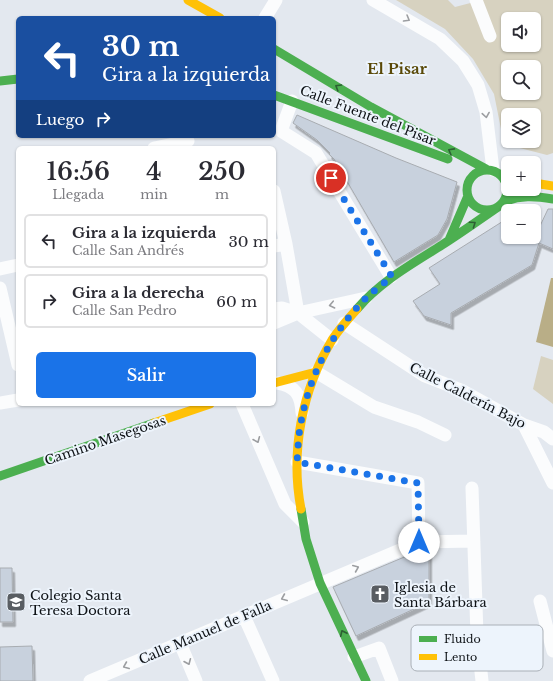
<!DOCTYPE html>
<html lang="es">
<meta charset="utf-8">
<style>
body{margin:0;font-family:"Libre Baskerville",serif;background:#f7f7f7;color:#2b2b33;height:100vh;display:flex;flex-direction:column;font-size:15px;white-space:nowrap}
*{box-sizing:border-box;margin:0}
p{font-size:13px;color:#7c7c81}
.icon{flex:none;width:22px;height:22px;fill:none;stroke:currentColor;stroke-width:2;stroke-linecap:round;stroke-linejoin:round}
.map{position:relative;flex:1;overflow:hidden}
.sheet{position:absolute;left:16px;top:146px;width:260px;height:260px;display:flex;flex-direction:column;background:#fff;border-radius:6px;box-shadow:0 1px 3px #0004}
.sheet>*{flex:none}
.top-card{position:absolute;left:16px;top:16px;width:260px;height:122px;border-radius:6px;box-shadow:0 1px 3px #0004;background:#1a4fa0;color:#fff;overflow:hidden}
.buttons{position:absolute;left:501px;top:12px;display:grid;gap:8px}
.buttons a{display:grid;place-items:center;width:40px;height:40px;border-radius:6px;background:#fff;box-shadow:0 1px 3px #0004;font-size:20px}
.pin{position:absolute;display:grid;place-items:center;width:34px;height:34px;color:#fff;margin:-17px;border:2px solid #fff;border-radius:50%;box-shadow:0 1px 4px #0007}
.me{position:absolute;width:44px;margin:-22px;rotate:0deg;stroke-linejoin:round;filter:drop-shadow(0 0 3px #0008)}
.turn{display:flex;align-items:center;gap:14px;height:84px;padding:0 20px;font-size:18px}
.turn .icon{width:52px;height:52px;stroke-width:2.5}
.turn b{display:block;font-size:28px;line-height:34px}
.then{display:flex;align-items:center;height:38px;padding:0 20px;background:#0003;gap:8px;font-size:15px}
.eta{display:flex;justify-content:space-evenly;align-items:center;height:68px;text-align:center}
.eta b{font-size:24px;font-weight:600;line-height:28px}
.cta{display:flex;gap:8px;margin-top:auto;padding:8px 20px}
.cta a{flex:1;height:46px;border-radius:6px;background:#1a73e8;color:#fff;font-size:16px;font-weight:600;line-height:46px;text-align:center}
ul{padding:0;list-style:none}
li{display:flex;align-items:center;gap:12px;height:54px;margin:0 8px 6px;padding:0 12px;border:2px solid #e1e1e2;border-radius:6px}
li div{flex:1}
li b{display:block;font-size:15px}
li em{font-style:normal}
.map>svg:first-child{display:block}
</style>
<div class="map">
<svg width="553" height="681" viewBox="0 0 553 681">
<defs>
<filter id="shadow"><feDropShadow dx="2.5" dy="4.5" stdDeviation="0" flood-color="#0004"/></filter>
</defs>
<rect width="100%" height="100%" fill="#e3e8ef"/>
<path fill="#d7d2c0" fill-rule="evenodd" d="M396 0H448L455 7 482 0H553V153L547 155 504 144 494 94 473 59 445 29ZM508 19H534V45H508ZM508 67H534V93H508ZM508 115H534V141H508Z
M541 356 553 360V404L533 389Z"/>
<path fill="#b9ae87" d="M551 278H553V347L536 342Z"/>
<path fill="#c8d1dd" stroke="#a8acb1" filter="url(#shadow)" d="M297 115 396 158 457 182 447 219 438 235 394 262 334 159 329 154 330 153 317 140 293 123Z
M548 209H553V249L539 243 532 265 451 313V325L424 316 413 301 440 284 429 268 508 218V237H534V223L540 226Z
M421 550H429V602L356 636 333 587Z
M0 568H12L13 622H0Z
M32 646 33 681H0V647Z"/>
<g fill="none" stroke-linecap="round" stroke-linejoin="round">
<path stroke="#fbfcfd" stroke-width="13" d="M373 0 440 39 463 61 478 85 486 112 493 170
M476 0 490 36
M265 18 276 0
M292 101 281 131 316 153 391 277
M154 148 188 141
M274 191 286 244 298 313
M274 246 286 244
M0 269 18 265
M0 288 18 365
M274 309 282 308 298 313 332 340
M274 323 298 313 366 298
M344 323 425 376 461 390 524 425 544 432 553 439
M316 372 374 407 418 422 445 435
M277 383C295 386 301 394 302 413
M0 403 18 400
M242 404 285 504 303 522
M524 425 553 483
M297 462 418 483 419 542
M472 488 477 635 482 681
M540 601 553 651
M244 616 273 681
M180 643 196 681
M354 657 379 648 392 681
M90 681 419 542 474 541"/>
<path stroke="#4caf50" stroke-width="9" d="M274 49 371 107 486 169
M0 81 18 79
M274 95 448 159
M467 190a20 20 0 1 1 40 0a20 20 0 1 1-40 0Z
M503 202C520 195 535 196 553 199
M449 240 467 198
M357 309C381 281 412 264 442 245 461 233 479 220 498 207
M0 476 154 423
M301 509 306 539 320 583 366 681"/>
<path stroke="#ffc107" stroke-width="9" d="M188 0 220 18
M534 183 553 186
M274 383 316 372
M154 423 210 404
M301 509C290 452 302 390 332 340 339 329 348 319 357 309"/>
</g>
<defs><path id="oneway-chevron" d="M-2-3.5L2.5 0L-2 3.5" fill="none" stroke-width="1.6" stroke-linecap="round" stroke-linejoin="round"/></defs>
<g stroke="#9c9ea1">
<use href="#oneway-chevron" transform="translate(407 19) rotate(30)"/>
<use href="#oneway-chevron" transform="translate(486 115) rotate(81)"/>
<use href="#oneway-chevron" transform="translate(332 305) rotate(168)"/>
<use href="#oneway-chevron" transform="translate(257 440) rotate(67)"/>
<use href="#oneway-chevron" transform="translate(356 568) rotate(-23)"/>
<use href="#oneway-chevron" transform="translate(284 598) rotate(157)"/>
<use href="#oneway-chevron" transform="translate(188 662) rotate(67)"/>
<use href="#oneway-chevron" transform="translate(126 666) rotate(157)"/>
</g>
<g stroke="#2d6033">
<use href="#oneway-chevron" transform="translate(338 87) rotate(-149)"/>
<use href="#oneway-chevron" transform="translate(451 151) rotate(-151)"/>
<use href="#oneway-chevron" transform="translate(473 224) rotate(-35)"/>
<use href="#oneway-chevron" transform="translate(343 633) rotate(-115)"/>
</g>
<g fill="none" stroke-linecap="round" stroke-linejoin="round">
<path stroke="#1a73e8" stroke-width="7" stroke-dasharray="0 12.6" d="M331 178 392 277C383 284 373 291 365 299 330 335 308 378 300 428 298 439 298 451 297 462L418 483 419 542"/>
</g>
<defs>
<symbol id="church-square" viewBox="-11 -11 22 22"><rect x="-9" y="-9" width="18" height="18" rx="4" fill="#595d62" stroke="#edf4fc"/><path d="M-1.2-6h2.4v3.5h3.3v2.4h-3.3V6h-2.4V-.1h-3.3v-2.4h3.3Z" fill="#fff"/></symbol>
<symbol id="school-square" viewBox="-11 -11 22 22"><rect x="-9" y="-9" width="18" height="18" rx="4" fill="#595d62" stroke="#edf4fc"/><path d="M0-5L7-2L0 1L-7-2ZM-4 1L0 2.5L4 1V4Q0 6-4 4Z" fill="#fff"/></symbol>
</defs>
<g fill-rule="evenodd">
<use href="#church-square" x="369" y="583" width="22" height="22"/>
<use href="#school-square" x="5" y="591" width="22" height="22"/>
</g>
<g text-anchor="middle" stroke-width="4" stroke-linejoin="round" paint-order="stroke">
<g font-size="13" fill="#0e1216" stroke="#edf4fc">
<text transform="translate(368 115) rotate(21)" y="5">Calle Fuente del Pisar</text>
<text transform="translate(468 395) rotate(27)" y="5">Calle Calderín Bajo</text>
<text transform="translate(105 440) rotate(-19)" y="5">Camino Masegosas</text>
<text transform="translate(205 632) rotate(-23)" y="5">Calle Manuel de Falla</text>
</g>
<g font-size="13" fill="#0e1216" stroke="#edf4fc" text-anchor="start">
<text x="394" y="592">Iglesia de<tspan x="394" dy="15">Santa Bárbara</tspan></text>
<text x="30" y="600">Colegio Santa<tspan x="30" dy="15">Teresa Doctora</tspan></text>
</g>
<g font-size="15" font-weight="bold" fill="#5a4908" stroke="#edf4fc">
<text x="397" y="74">El Pisar</text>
</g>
</g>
<rect x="411" y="625" width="132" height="46" rx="6" fill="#edf4fc" stroke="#aab0b7" stroke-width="1"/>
<rect x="419" y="636" width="18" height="6" fill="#4caf50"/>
<rect x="419" y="654" width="18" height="6" fill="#ffc107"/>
<g font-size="11" fill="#0e1216">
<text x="444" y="643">Fluido</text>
<text x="444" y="661">Lento</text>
</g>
</svg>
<div class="buttons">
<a><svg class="icon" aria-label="sound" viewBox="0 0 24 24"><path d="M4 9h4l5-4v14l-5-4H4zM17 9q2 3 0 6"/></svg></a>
<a><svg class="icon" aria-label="search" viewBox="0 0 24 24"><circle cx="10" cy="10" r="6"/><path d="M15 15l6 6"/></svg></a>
<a><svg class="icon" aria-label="layers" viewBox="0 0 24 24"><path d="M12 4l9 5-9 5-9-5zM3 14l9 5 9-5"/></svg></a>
<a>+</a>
<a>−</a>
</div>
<div class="pin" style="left:331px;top:178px;background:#d93025"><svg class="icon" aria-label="arrive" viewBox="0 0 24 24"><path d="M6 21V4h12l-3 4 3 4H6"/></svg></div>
<svg class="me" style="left:419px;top:542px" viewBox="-20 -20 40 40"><circle r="19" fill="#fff"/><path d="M0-13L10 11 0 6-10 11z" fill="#1a73e8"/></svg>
<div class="top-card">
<div class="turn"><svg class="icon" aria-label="left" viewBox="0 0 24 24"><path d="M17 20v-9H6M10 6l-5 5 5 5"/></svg><div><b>30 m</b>Gira a la izquierda</div></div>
<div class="then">Luego<svg class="icon" aria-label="right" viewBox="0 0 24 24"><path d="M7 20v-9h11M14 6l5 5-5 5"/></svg></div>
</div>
<section class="sheet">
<div class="eta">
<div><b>16:56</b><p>Llegada</p></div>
<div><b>4</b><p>min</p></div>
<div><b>250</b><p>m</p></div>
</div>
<ul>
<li><svg class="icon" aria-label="left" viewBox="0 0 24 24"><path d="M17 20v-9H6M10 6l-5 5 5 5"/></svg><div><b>Gira a la izquierda</b><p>Calle San Andrés</p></div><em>30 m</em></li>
<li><svg class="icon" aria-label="right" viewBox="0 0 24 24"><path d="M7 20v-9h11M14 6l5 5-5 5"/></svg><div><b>Gira a la derecha</b><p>Calle San Pedro</p></div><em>60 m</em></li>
</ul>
<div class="cta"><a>Salir</a></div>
</section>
</div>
